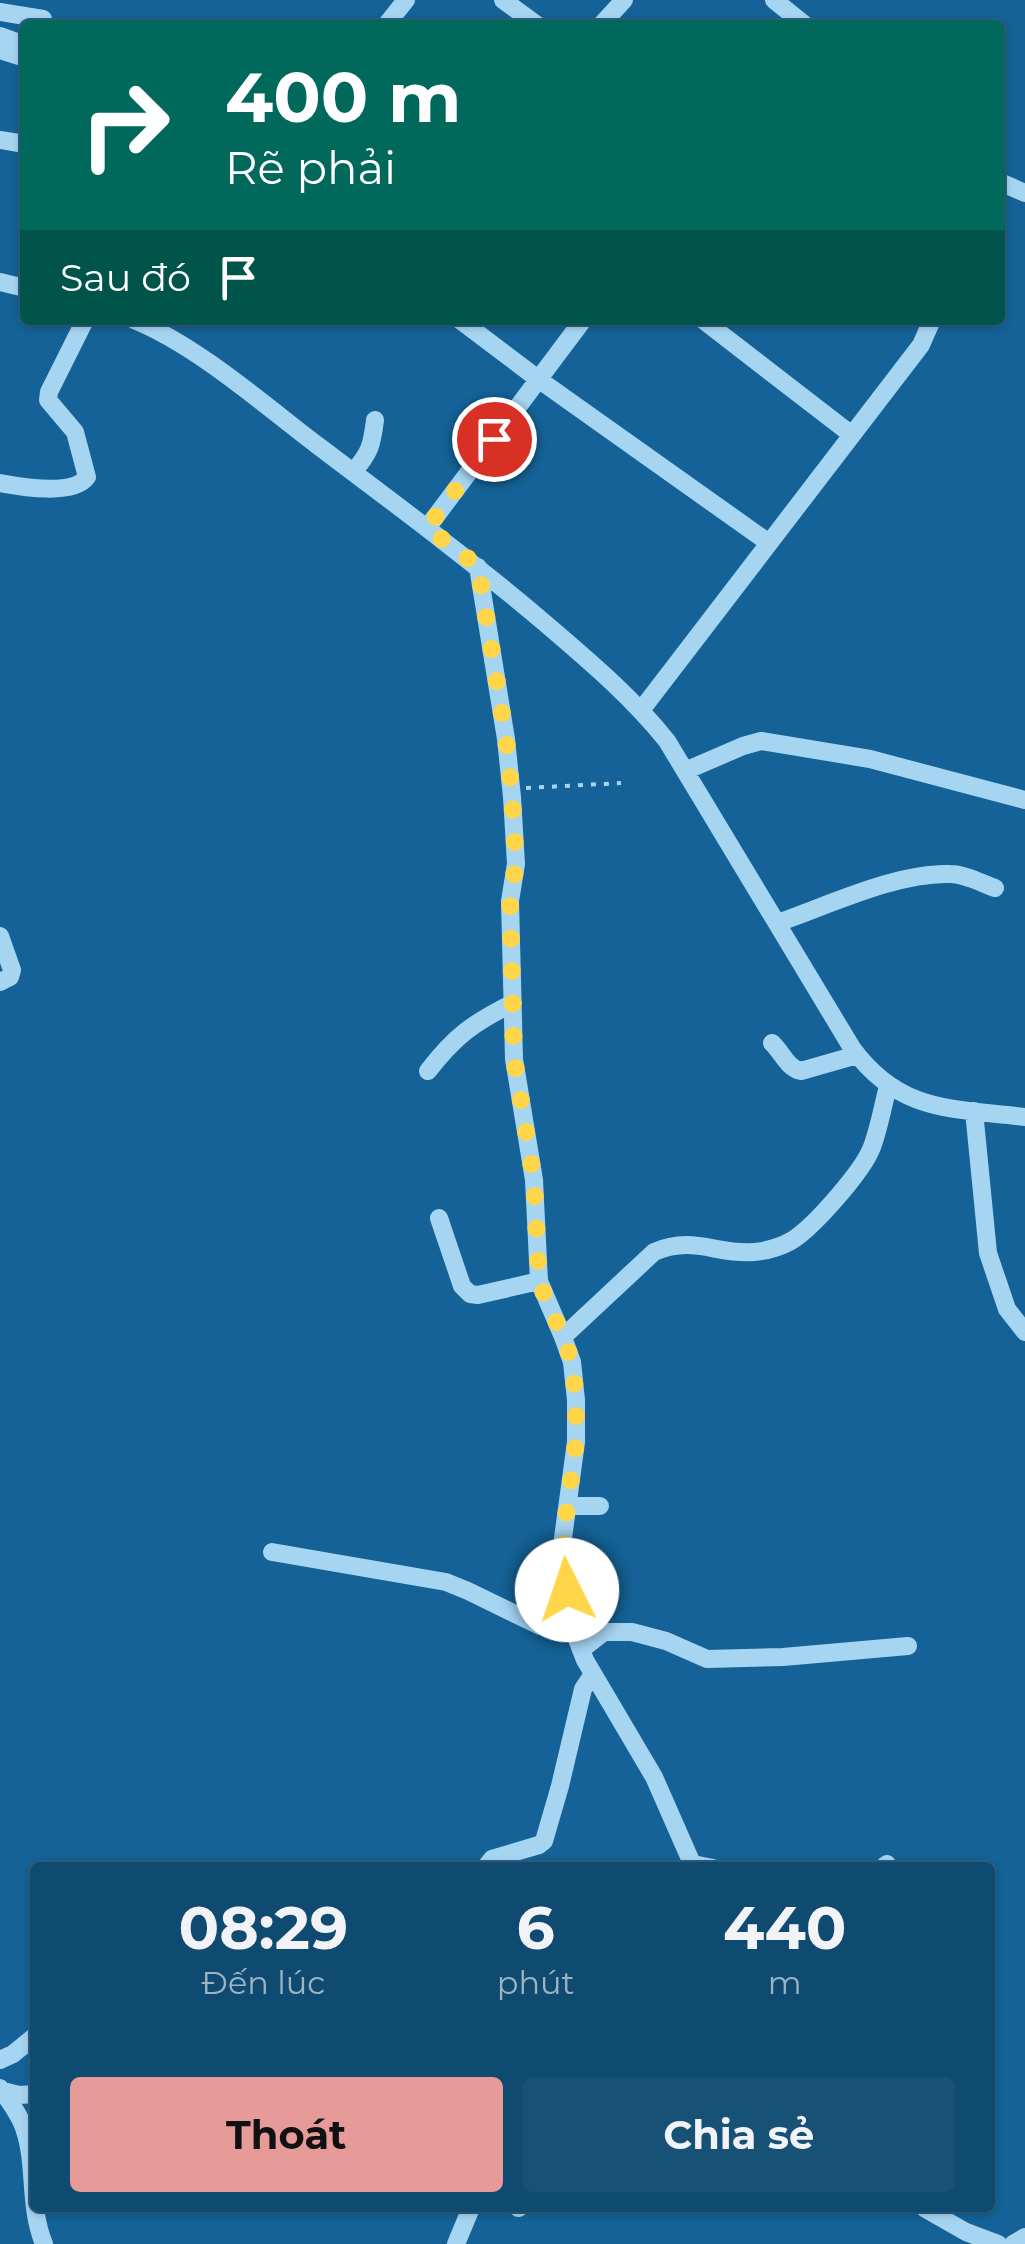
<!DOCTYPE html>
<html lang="vi">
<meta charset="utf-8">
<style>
body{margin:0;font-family:Montserrat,sans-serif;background:#185176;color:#f1f3f6;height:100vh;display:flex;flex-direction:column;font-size:38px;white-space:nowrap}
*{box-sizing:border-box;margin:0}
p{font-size:32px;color:#9bb3c3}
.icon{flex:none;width:55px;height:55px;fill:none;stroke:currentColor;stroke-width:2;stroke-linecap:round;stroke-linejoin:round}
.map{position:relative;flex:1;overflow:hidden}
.panel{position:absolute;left:30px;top:1862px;width:965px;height:350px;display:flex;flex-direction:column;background:#0f4a71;border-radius:10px;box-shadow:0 2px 8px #0004,0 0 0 2px #2f6284}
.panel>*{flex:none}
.banner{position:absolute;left:20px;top:20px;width:985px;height:305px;border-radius:10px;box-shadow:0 2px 8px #0004,0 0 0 2px #2f6284;background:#00695c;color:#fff;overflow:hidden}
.pin{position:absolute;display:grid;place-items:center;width:85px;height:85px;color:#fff;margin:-42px;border:5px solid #fff;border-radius:50%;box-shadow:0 2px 10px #0007}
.me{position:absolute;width:110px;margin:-55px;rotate:356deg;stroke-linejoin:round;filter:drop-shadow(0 0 8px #0008)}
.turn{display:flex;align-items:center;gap:35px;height:210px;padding:0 40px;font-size:45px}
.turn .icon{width:130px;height:130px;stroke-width:2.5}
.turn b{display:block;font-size:70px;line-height:85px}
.then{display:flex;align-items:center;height:95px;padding:0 40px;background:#0003;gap:20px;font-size:38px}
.eta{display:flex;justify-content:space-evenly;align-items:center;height:170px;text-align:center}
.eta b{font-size:60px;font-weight:700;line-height:70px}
.primary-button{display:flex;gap:20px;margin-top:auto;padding:20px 40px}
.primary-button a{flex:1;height:115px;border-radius:10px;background:#e69b98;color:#111;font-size:40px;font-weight:700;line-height:115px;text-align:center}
.primary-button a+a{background:#185176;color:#f1f3f6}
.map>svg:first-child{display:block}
</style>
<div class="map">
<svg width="1025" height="2244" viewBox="0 0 1025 2244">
<rect width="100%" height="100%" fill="#146297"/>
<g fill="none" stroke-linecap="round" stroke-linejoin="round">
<path stroke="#a6d5f2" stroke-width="4" stroke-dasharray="5 8" stroke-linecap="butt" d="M526 788 621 783"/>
<path stroke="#a6d5f2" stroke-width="18" d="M503 0 537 25
M774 0 805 25
M0 12 43 19
M386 25 406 0
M601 25 624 0
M0 36 25 45
M0 50 25 58
M0 140 25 144
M1000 182 1025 193
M0 282 25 288
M134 320C196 345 263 404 317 445 394 503 472 561 546 624 589 661 631 696 667 741L852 1048C900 1113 951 1108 1025 1117
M460 320 538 379 769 543
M703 320 852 435
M353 472C370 453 372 445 375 420
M0 483C22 487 73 496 87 477L75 432 48 400 49 392 85 320
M427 528 583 320
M478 567 506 739 512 797 516 864 510 901 514 1059 534 1180 539 1281 563 1337 572 1362 576 1400V1442L563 1538V1555L571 1624 585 1660 654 1777 694 1868
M642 709 921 345 932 320
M685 771 743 746 761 741 870 759 1025 800
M777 923C827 906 897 872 950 874 965 874 981 883 995 888
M0 936 12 970 10 977 0 982
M772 1043C782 1052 787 1068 801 1071L857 1055
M428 1071C455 1036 473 1023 513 1003
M974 1111 988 1253 1007 1309 1025 1332
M439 1218 462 1286 470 1294 478 1295 539 1281
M563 1337 654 1252C694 1235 716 1255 754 1252 766 1251 780 1247 791 1241 813 1228 863 1171 872 1147 879 1128 883 1106 888 1086
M568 1506H600
M272 1552 446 1582 468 1591 540 1626 553 1629 571 1624
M581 1650 604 1632H632L666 1641 707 1659 783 1657 908 1646
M693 1864 713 1868
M485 1868 492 1859 539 1845 544 1841 560 1786 583 1689 593 1674
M882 1868 887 1864
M0 2060 13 2054 35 2036
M0 2088C9 2101 19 2113 24 2128 37 2166 28 2205 44 2244
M3 2091 19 2095 35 2094
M518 2208H519
M924 2208 966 2232 998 2244
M456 2244 471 2208
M1013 2244 1025 2237"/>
</g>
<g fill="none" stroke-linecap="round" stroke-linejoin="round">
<path stroke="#ffd54a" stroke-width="18" stroke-dasharray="0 32.4" d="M494 439 427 528 478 566 506 739 512 796 516 864 510 901 514 1059 534 1180 539 1282 563 1337 572 1362 576 1400V1442L563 1538 567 1590"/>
</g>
</svg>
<div class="pin" style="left:494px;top:439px;background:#d93025"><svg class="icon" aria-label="arrive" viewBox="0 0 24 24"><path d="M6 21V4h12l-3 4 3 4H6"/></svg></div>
<svg class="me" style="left:567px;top:1590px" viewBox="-20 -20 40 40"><circle r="19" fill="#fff"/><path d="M0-13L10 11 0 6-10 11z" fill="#ffd54a"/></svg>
<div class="banner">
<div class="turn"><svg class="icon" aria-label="right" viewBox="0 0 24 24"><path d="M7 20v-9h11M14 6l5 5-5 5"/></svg><div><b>400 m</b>Rẽ phải</div></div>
<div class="then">Sau đó<svg class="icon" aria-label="arrive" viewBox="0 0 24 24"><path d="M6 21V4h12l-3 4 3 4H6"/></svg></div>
</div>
<section class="panel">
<div class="eta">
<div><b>08:29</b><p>Đến lúc</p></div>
<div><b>6</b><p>phút</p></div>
<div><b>440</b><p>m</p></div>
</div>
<div class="primary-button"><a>Thoát</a><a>Chia sẻ</a></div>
</section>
</div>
